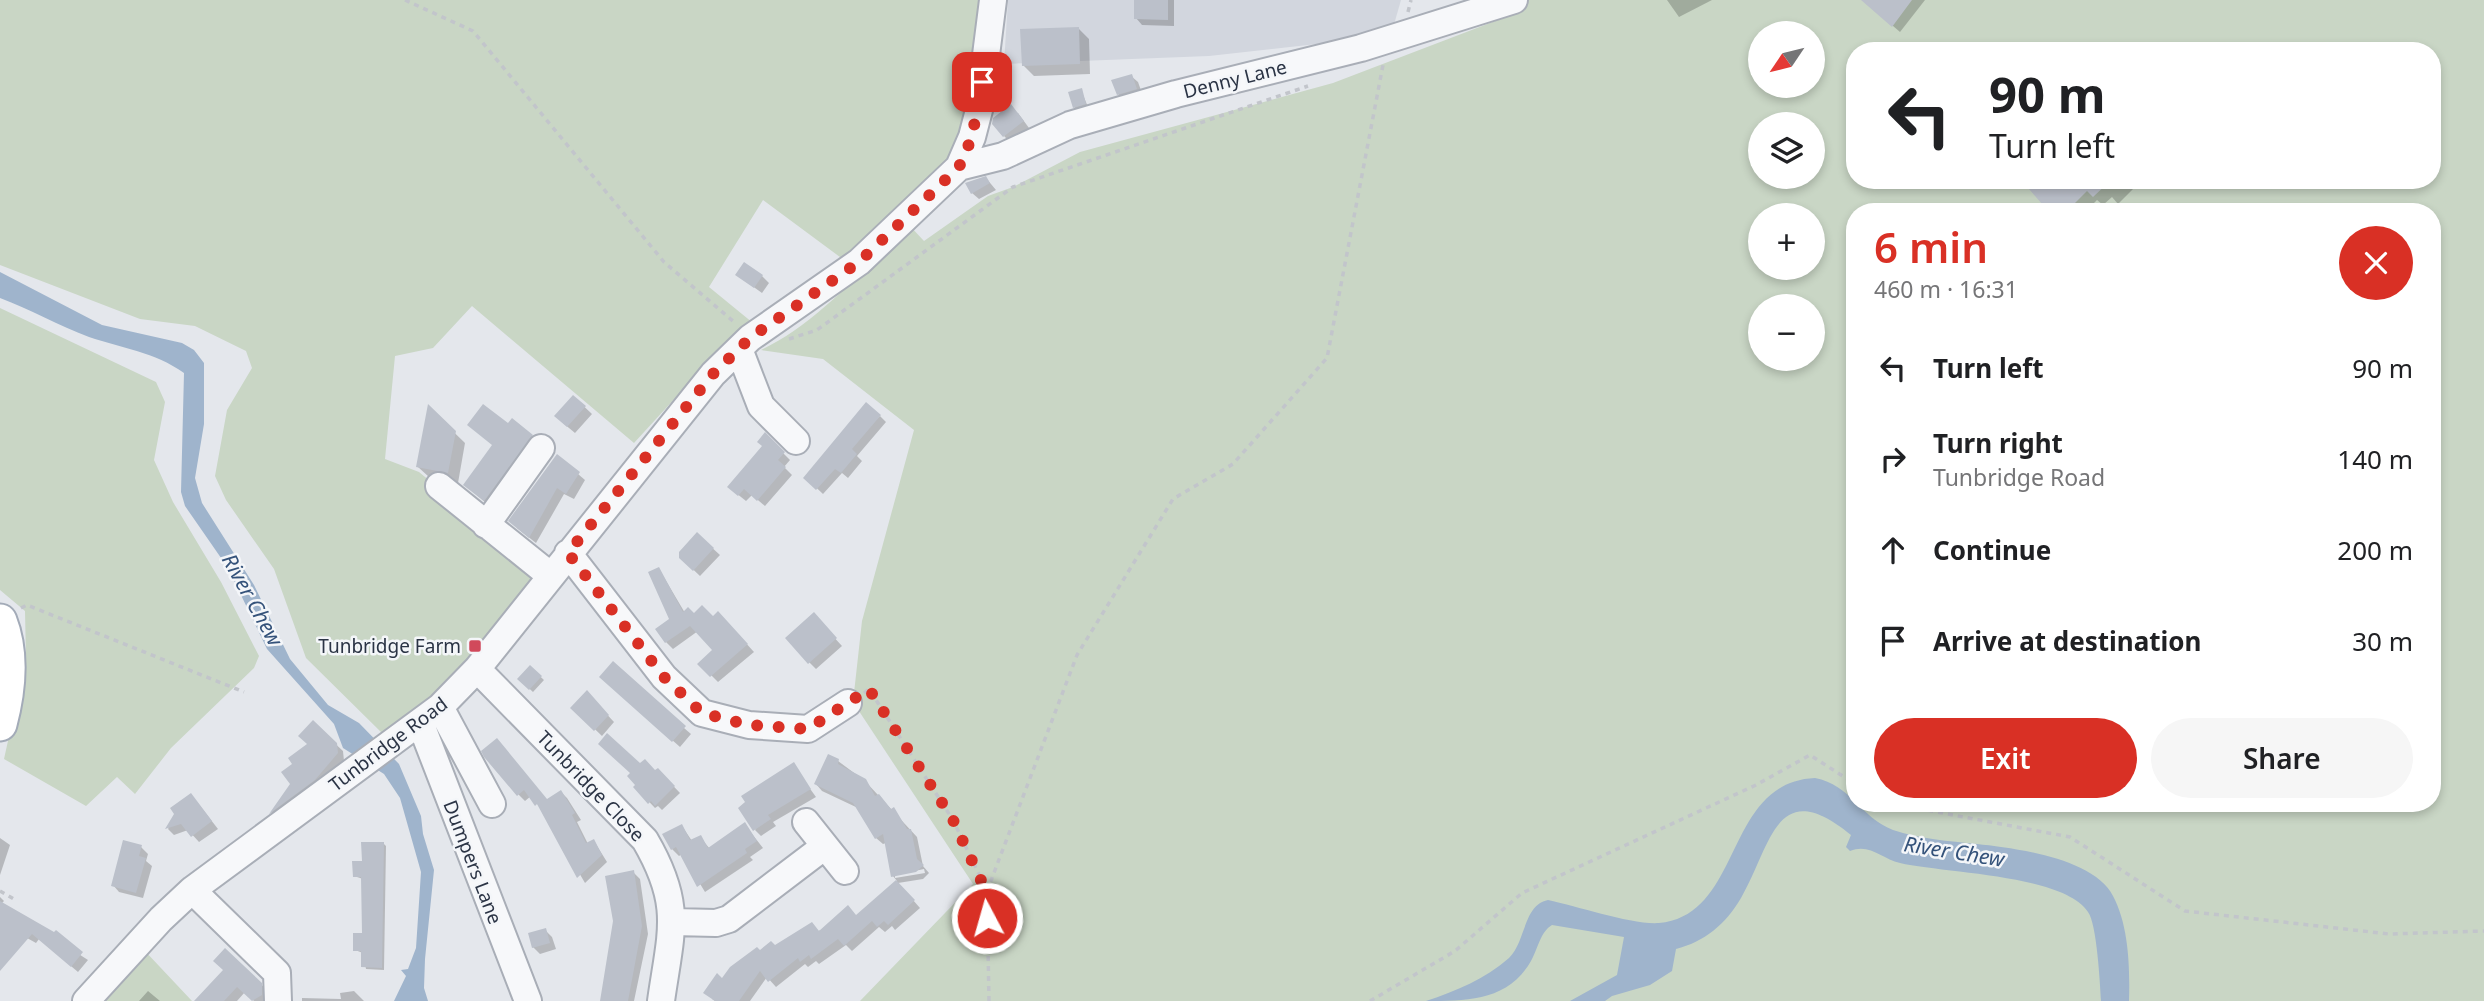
<!DOCTYPE html>
<meta charset="utf-8">
<style>
body{margin:0;font-family:"Noto Sans",sans-serif;background:#f6f6f6;color:#202124;height:100vh;display:flex;flex-direction:column;font-size:26px;white-space:nowrap}
*{box-sizing:border-box;margin:0}
p{font-size:23px;color:#757577}
.icon{flex:none;width:38px;height:38px;fill:none;stroke:currentColor;stroke-width:2;stroke-linecap:round;stroke-linejoin:round}
.map{position:relative;flex:1;overflow:hidden}
.drawer{position:absolute;left:1846px;top:203px;width:595px;height:609px;display:flex;flex-direction:column;background:#fff;border-radius:28px;box-shadow:0 4px 10px #0003}
.drawer>*{flex:none}
.top-card{position:absolute;left:1846px;top:42px;width:595px;height:147px;border-radius:28px;box-shadow:0 4px 10px #0003;background:#fff;color:#202124;overflow:hidden}
.needle{width:46px;rotate:235deg}
.tools{position:absolute;left:1748px;top:21px;display:grid;gap:14px}
.tools a{display:grid;place-items:center;width:77px;height:77px;border-radius:50%;background:#fff;box-shadow:0 4px 10px #0003;font-size:35px}
.pin{position:absolute;display:grid;place-items:center;width:60px;height:60px;color:#fff;margin:-30px;border-radius:14px;box-shadow:0 4px 10px #0006}
.me{position:absolute;width:77px;margin:-38px;rotate:354deg;stroke-linejoin:round;filter:drop-shadow(0 0 5px #0008)}
.turn{display:flex;align-items:center;gap:24px;height:147px;padding:0 28px;font-size:32px}
.turn .icon{width:91px;height:91px;stroke-width:2.5}
.turn b{display:block;font-size:49px;line-height:60px}
.round{display:grid;place-items:center;flex:none;width:74px;height:74px;border-radius:37px;background:#f6f6f6}
.head{display:flex;align-items:center;justify-content:space-between;height:119px;padding:0 28px}
h1{font-size:42px;font-weight:600;line-height:52px;color:#d93025}
.primary-button{display:flex;gap:14px;margin-top:auto;padding:14px 28px}
.primary-button a{flex:1;height:80px;border-radius:42px;background:#d93025;color:#fff;font-size:28px;font-weight:600;line-height:80px;text-align:center}
.primary-button a+a{background:#f6f6f6;color:#202124}
ul{padding:0;list-style:none}
li{display:flex;align-items:center;gap:21px;height:91px;padding:0 28px}
li div{flex:1}
li b{display:block;font-size:26px}
li em{font-style:normal}
.map>svg:first-child{display:block}
</style>
<div class="map">
<svg width="2484" height="1001" viewBox="0 0 2484 1001">
<rect width="100%" height="100%" fill="#e4e7ec"/>
<path fill="#d2d6de" d="M1008 0H1401L1393 28 1343 41 1209 56 1004 64Z"/>
<path fill="#c9d6c5" fill-rule="evenodd" d="M0 0H979L965 132 941 168 844 260 763 200 709 287 753 323 721 348 634 443 472 306 433 348 395 356 385 459 419 472 540 572 437 695 383 734 306 658 274 569 226 500 215 476 227 410 252 368 246 351 195 326 140 319 0 265Z
M1522 0H2484V1001H860L973 884 853 702 862 621 914 430 823 359 761 350C818 323 864 268 909 225L924 241 988 196 1013 187 1080 152 1333 83 1524 10ZM1760 33H1813V86H1760ZM1855 51H2432V180H1855ZM1760 124H1813V177H1760ZM1855 212H2432V803H1855ZM1760 215H1813V268H1760ZM1760 306H1813V359H1760Z
M0 308 156 382 165 402 154 460 173 502 221 582 259 656 254 668 171 748 135 794 117 777 86 806 4 759 26 659 25 611 0 590Z
M144 950 192 1001H103Z"/>
<path fill="#9fb4cc" d="M0 272 102 325 182 343 194 350 204 363V424L195 478 202 503 254 585 290 659 328 705 359 723 399 764 421 816 423 834 434 870 425 959 424 988 428 1001H394L406 976 401 970 408 969 416 948 421 872 400 798 384 774 343 748 334 724 267 649 228 568 185 506 181 492 184 373C155 352 121 348 89 337 59 326 30 309 0 298Z
M1815 778C1851 785 1860 817 1893 830 1919 839 1949 841 1977 844 2014 848 2094 858 2113 896 2129 926 2130 968 2129 1001H2101C2100 984 2097 924 2088 912 2063 874 1941 873 1900 863 1882 859 1870 843 1850 851L1846 847 1851 835C1776 774 1772 844 1741 898 1726 924 1704 942 1676 949L1672 971 1650 985 1612 996 1605 1001H1570L1617 975 1624 937 1552 925C1540 932 1538 949 1531 961 1508 1001 1467 1001 1426 1001 1456 991 1485 979 1509 958 1526 942 1523 905 1548 900 1577 906 1632 925 1659 923 1744 915 1723 782 1815 778Z"/>
<path fill="#0003" fill-rule="evenodd" d="M1136 0H1174V26L1142 25 1136 18Z
M1667 0H1712L1679 17Z
M1863 0H1925L1900 32Z
M1079 29 1089 39 1090 74 1034 76 1023 65Z
M1131 76 1138 82 1143 96 1125 101 1118 94Z
M1081 90 1088 107 1077 110 1074 107Z
M1018 113 1029 128 1011 143 1004 136Z
M986 178 996 190 979 199 972 193Z
M2078 180H2125L2133 189 2118 204 2112 197 2103 205 2097 200 2085 212H2052Z
M737 275 762 276 769 283 762 293Z
M574 397 592 414 575 433 563 423Z
M429 408 465 443 458 483 429 477 418 467Z
M880 416 886 422 857 456 862 461 848 478 842 473 823 494 806 478Z
M469 425 508 426 532 436 540 445 493 509 465 485 494 446Z
M765 435 790 460 784 467 792 475 765 506 752 495 746 501 736 493 764 446Z
M557 456 585 480 574 499 564 494 536 543 517 528Z
M697 534 720 555 700 576 680 557Z
M659 569 685 613 725 620 754 652 718 682 700 664 715 650 698 631 673 649 666 642 671 620Z
M820 622 842 646 816 669 809 662Z
M530 667 544 680 533 692 519 679Z
M608 683 684 728 691 734 680 747Z
M587 693 614 722 602 736 573 708Z
M313 723 343 751 344 761 321 785 277 819 271 813 292 784 294 765 309 745Z
M484 751 547 800 561 792 567 798 581 820 577 822 588 844 594 841 607 862 585 883 543 811 531 796 525 801 519 795Z
M838 761 865 781 917 837 923 866 929 873 923 879 898 883 920 908 895 930 892 926 885 932 879 927 852 951 846 945 819 964 816 961 808 967 805 964 776 987 767 977 750 1001H715L712 999 723 980 760 952 857 917 897 881 893 876 886 843 883 844 876 838 858 808 822 791 816 784ZM924 869 925 873 895 878V875Z
M793 765 816 797 773 822 776 826 761 836 755 830Z
M640 766 655 772 658 770 680 793 662 810 658 806 655 808 635 787Z
M197 802 218 829 199 842 188 830 174 835 168 829 176 814Z
M745 825 763 848 750 857 753 860 705 892 682 854 679 856 672 849 665 835 682 826 692 841 700 837 710 849Z
M0 838 10 845 0 875Z
M383 843 386 846 384 970 366 969 363 953 355 950 364 935 363 879 354 876Z
M141 847 148 854 146 861 152 866 143 898 119 892 113 885Z
M633 872 640 879 648 934 634 1001H602Z
M0 897 4 901 1 904 88 960 78 972 39 939 36 943 0 923Z
M545 930 552 937 556 949 540 954 533 947Z
M226 951 268 991V1001H254L245 992 237 1001H208L225 970Z
M148 991 160 1001H139Z
M354 991 364 1001H302V998L341 999 340 993Z"/>
<path fill="#bbc0ca" d="M1134 0H1168V20L1134 19Z
M1861 0H1912L1892 27Z
M1079 27 1080 64 1022 66 1020 29Z
M1132 74 1137 89 1117 95 1111 80Z
M1082 88 1086 104 1073 108 1068 92Z
M1011 104 1024 121 1003 137 992 124 993 118Z
M986 176 990 183 971 194 965 183Z
M2021 180H2111L2093 197 2087 191 2066 212H2049Z
M744 262 763 275 754 288 735 275Z
M573 395 586 406 567 427 554 416Z
M866 402 881 415 852 449 857 454 841 473 835 469 816 490 803 478Z
M428 404 456 431 448 473 416 467Z
M483 404 508 423 512 418 533 435 484 501 463 485 492 445 467 425Z
M765 432 785 452 778 460 786 467 757 501 744 489 738 496 727 487 762 446 757 442Z
M557 454 580 472 566 494 557 488 529 538 508 521Z
M697 532 714 548 693 571 679 558V552Z
M659 567 683 612 688 607 694 613 702 605 713 616 718 611 748 644 710 677 697 664 712 650 690 626 665 643 655 629 669 619 648 572Z
M814 612 837 638 808 664 785 638Z
M613 661 686 726 672 742 599 677Z
M530 665 542 676 529 690 517 679Z
M587 690 609 715 594 731 570 708Z
M313 720 337 743 338 753 315 780 269 814 290 784 281 772 292 764 288 758 307 744 298 736Z
M607 733 640 763 645 759 655 770 658 768 675 786 655 806 651 801 648 804 633 787 635 785 627 776 630 773 598 744Z
M497 738 547 799 561 790 575 813 572 815 586 843 594 839 602 855 577 878 537 804 535 806 524 790 517 796 484 757 481 751Z
M828 754 839 759 838 764 866 779 875 796 879 794 891 809 894 807 907 829H911L917 859 924 865 916 872 891 877 883 834 875 839 853 803 814 784Z
M794 762 811 789 768 815 771 819 753 831 738 808 745 802 741 796Z
M191 793 212 821 191 837 181 824 165 829 174 814 170 808Z
M745 822 757 841 745 849 747 853 697 887 676 847 671 850 662 834 682 824 690 840 701 835 708 848Z
M123 840 142 845 139 856 146 858 136 893 111 886Z
M361 842H384L382 968 361 967V951H353V933H362L361 877H353L352 861H362Z
M634 870 642 926 628 1001H600L613 921 605 876Z
M896 880 915 900 888 925 884 921 877 927 872 921 844 946 838 939 811 959 809 955 800 962 798 958 768 982 760 971 739 1001H715L703 993 717 973 722 978 730 967 757 947 760 950 771 941 775 945 812 922 819 931 848 905 856 915Z
M0 901 54 932 56 930 83 952 71 967 32 934 0 971Z
M546 928 550 943 532 948 528 933Z
M225 948 262 983V995L252 1001 237 987 224 1001H194L223 970 213 961Z"/>
<g fill="none" stroke-linecap="round" stroke-linejoin="round">
<defs>
<path id="minor" d="M959 167 1003 156 1070 125 1176 94 1361 48 1514 0
M739 349 761 406 796 441
M439 486 551 576
M486 525 541 448
M568 553 664 677 702 713 749 725 808 729 848 703
M477 669 645 840C683 905 671 931 661 1001
M440 707 492 804
M420 722 528 1001
M806 822 845 871
M192 890 277 973 278 1001
M673 922 716 923 729 919 825 846
M86 1001 161 919 192 890 440 707 477 669 713 374 750 338 859 262 959 167 972 137 979 110 993 0"/>
<path id="major" d="M0 621C13 654 9 690 0 724"/>
</defs>
<use href="#minor" stroke="#a9aeb7" stroke-width="30"/>
<use href="#major" stroke="#a3abb8" stroke-width="37"/>
<path stroke="#c2c5cb" stroke-width="3.5" stroke-dasharray="5 5" stroke-linecap="butt" d="M405 0 473 31 664 262 734 322
M1408 12 1411 0
M789 339 817 330 1013 187 1308 86
M21 608 27 605 244 692
M864 693 869 689 953 820 987 891
M1889 803 2070 837 2185 911 2389 934 2484 931
M0 891 14 899
M989 1001 987 891 1077 655 1173 499 1233 464 1327 358 1383 65
M1370 1001 1455 951 1522 893 1756 785 1810 755 1855 784"/>
<use href="#minor" stroke="#f7f8fa" stroke-width="26"/>
<use href="#major" stroke="#fff" stroke-width="33"/>
</g>
<g fill="none" stroke-linecap="round" stroke-linejoin="round">
<path stroke="#d93025" stroke-width="12" stroke-dasharray="0 21.6" d="M982 82 972 137 959 167 859 262 750 338 713 374 568 553 664 677 702 713 749 725 808 729 869 689 953 820 986 891 987 918"/>
</g>
<rect fill="#d1495b" stroke="#f4f6f9" stroke-width="2.5" x="468" y="639" width="14" height="14" rx="3.5"/>
<g text-anchor="middle" stroke-width="5" stroke-linejoin="round" paint-order="stroke">
<g font-size="19" fill="#2b3445" stroke="#f4f6f9">
<text transform="translate(1235 79) rotate(-14)" y="7">Denny Lane</text>
<text transform="translate(388 744) rotate(-37)" y="7">Tunbridge Road</text>
<text transform="translate(591 786) rotate(46)" y="7">Tunbridge Close</text>
<text transform="translate(473 862) rotate(69)" y="7">Dumpers Lane</text>
</g>
<g font-size="19" fill="#2b3445" stroke="#f4f6f9" text-anchor="end">
<text x="461" y="653">Tunbridge Farm</text>
</g>
<g font-size="21" font-style="italic" fill="#34527a" stroke="#f4f6f9">
<text transform="translate(252 600) rotate(61)" y="7">River Chew</text>
<text transform="translate(1954 852) rotate(9)" y="7">River Chew</text>
</g>
</g>
</svg>
<div class="tools">
<a><svg class="needle" viewBox="-14 -14 28 28"><path d="M0-13l5 13h-10z" fill="#e53935"/><path d="M0 13l5-13h-10z" fill="#757577"/></svg></a>
<a><svg class="icon" aria-label="layers" viewBox="0 0 24 24"><path d="M12 4l9 5-9 5-9-5zM3 14l9 5 9-5"/></svg></a>
<a>+</a>
<a>−</a>
</div>
<div class="pin" style="left:982px;top:82px;background:#d93025"><svg class="icon" aria-label="arrive" viewBox="0 0 24 24"><path d="M6 21V4h12l-3 4 3 4H6"/></svg></div>
<svg class="me" style="left:987px;top:918px" viewBox="-20 -20 40 40"><circle r="17" fill="#d93025" stroke="#fff" stroke-width="3"/><path d="M0-11L8 9 0 5-8 9z" fill="#fff"/></svg>
<div class="top-card">
<div class="turn"><svg class="icon" aria-label="left" viewBox="0 0 24 24"><path d="M17 20v-9H6M10 6l-5 5 5 5"/></svg><div><b>90 m</b>Turn left</div></div>
</div>
<section class="drawer">
<div class="head"><div><h1>6 min</h1><p>460 m · 16:31</p></div><a class="round" style="background:#d93025;color:#fff"><svg class="icon" aria-label="close" viewBox="0 0 24 24"><path d="M6 6l12 12M18 6L6 18"/></svg></a></div>
<ul>
<li><svg class="icon" aria-label="left" viewBox="0 0 24 24"><path d="M17 20v-9H6M10 6l-5 5 5 5"/></svg><div><b>Turn left</b></div><em>90 m</em></li>
<li><svg class="icon" aria-label="right" viewBox="0 0 24 24"><path d="M7 20v-9h11M14 6l5 5-5 5"/></svg><div><b>Turn right</b><p>Tunbridge Road</p></div><em>140 m</em></li>
<li><svg class="icon" aria-label="ahead" viewBox="0 0 24 24"><path d="M12 20V5M6 11l6-6 6 6"/></svg><div><b>Continue</b></div><em>200 m</em></li>
<li><svg class="icon" aria-label="arrive" viewBox="0 0 24 24"><path d="M6 21V4h12l-3 4 3 4H6"/></svg><div><b>Arrive at destination</b></div><em>30 m</em></li>
</ul>
<div class="primary-button"><a>Exit</a><a>Share</a></div>
</section>
</div>
